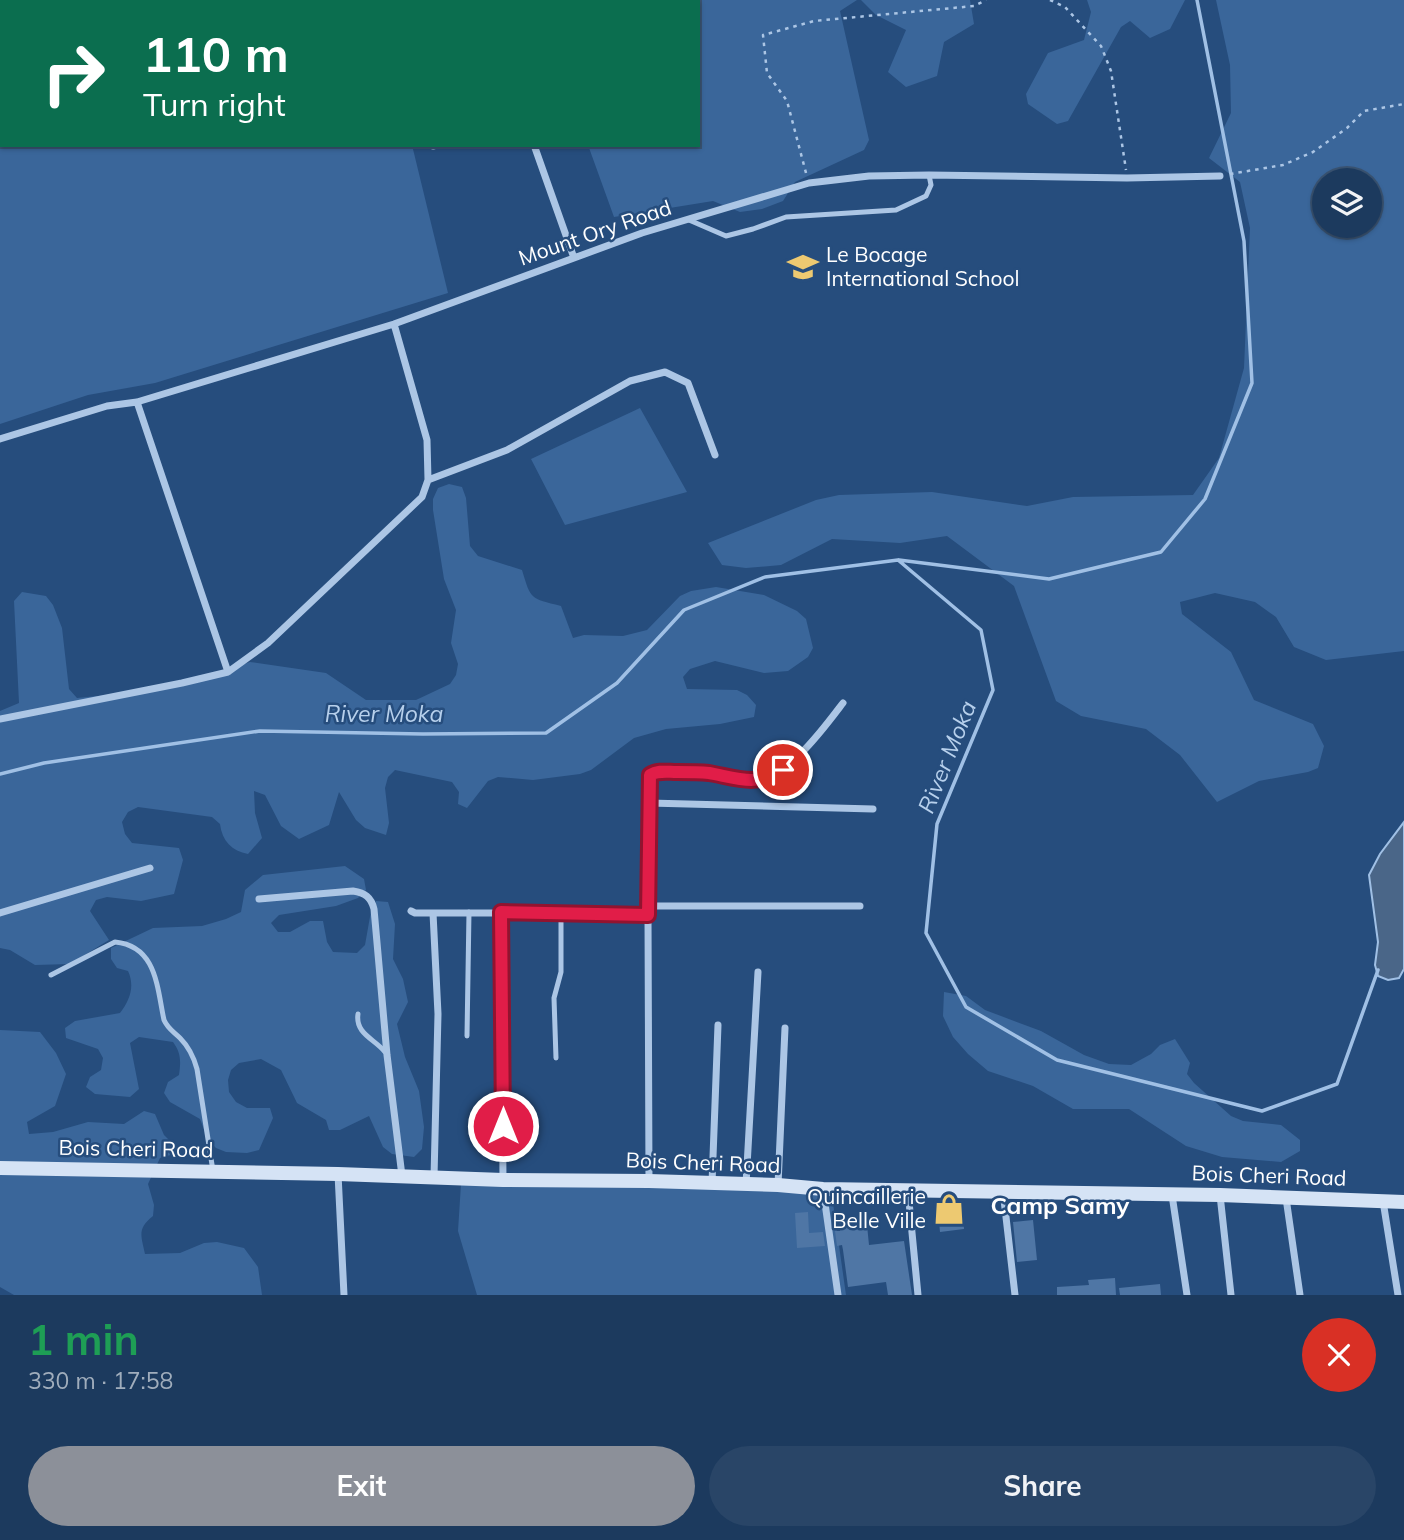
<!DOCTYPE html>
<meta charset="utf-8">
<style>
body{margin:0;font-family:Mulish,sans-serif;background:#294567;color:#f1f3f6;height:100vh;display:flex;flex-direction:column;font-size:26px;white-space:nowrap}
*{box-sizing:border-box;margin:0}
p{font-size:23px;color:#a0adbc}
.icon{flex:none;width:38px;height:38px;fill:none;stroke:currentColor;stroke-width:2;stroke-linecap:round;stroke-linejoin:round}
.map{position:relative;height:1295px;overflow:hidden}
.panel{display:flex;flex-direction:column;background:#1c3a5e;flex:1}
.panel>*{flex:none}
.banner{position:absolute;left:0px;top:0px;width:700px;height:147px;box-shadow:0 2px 5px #0004,0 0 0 2px #3a5473;background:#0b6e4f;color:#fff;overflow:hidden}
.fabs{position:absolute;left:1312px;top:168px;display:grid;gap:14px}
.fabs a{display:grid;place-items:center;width:70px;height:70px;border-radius:50%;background:#1c3a5e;box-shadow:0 2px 5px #0004,0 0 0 2px #3a5473;font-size:35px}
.pin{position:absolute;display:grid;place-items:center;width:60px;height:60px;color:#fff;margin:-30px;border:4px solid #fff;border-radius:50%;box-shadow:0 2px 7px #0007}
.me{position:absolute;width:77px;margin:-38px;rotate:0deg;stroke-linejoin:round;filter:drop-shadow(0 0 5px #0008)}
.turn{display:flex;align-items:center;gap:24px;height:147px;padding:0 28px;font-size:32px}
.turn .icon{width:91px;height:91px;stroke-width:2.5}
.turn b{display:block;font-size:49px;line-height:60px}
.round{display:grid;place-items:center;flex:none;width:74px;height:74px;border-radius:37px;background:#294567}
.overview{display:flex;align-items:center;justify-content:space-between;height:119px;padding:0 28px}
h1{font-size:42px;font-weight:700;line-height:52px;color:#1e9e55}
.cta{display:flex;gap:14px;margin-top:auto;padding:14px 28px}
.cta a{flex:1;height:80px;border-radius:42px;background:#8c9099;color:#fff;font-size:28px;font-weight:700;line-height:80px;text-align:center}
.cta a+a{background:#294567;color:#f1f3f6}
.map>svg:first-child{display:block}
</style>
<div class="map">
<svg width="1404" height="1295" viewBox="0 0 1404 1295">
<rect width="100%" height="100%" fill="#264d7d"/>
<path fill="#3a669a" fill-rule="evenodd" d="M0 0H393L392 2H2V145H412L448 293 155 383 88 395 0 424Z
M538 0H857L840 11 869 140 864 150 795 182 783 201 762 209 740 212 713 201 614 217 588 145H698V2H538Z
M861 0H970L974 24 944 42 937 76 906 87 888 72 906 30 876 15Z
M1087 0H1185L1170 29 1150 38 1130 21 1121 27 1068 121 1057 124 1028 104 1026 94 1048 53 1084 40 1091 12Z
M1216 0H1404V651L1326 660 1294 647 1276 617 1255 602 1215 593 1180 602 1182 614 1231 652 1254 700 1313 724 1324 746 1318 768 1308 772 1259 781 1217 802 1180 755 1146 729 1081 716 1056 701 1014 586 947 536 900 543 832 539 781 565 746 568 722 565 708 543 816 500 839 495 932 492 1027 506 1073 497 1193 495 1219 458 1244 368 1250 228 1240 182 1209 158 1231 113 1230 65ZM1325 180H1370V226H1325Z
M640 408 687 492 565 525 531 459Z
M449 484 462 487 466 498 470 546 478 556 522 570C531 600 530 598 561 606L573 638 584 635 623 636 647 630 680 596 691 591 716 587 764 595 797 611 806 619 813 648 808 657 788 671 764 673 715 661 690 669 683 677 687 689 737 690 747 695 756 705 754 717 720 724 666 729 634 738 591 770 580 774 533 780 498 777 488 781 467 808 458 804 459 792 452 782 395 770 388 777 385 788 389 823 386 835 365 828 356 820 339 792 329 825 299 839 281 826 265 795 254 791 255 813 262 838 248 854C232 851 222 841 220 824L212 817 138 807 128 812 122 822 125 834 132 843 179 848 183 860 174 894 141 901 107 897 96 900 90 911 109 940 70 964 35 965 10 950 0 948V711L19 703 14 601 22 592 46 596 53 605 62 628 69 689 77 698 138 692 191 681 250 662 326 673 366 700H416L450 684 456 675 458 664 451 643 456 610 444 579 433 510V499L438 488Z
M345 866 364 879 366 890 358 898 336 906 279 915 271 923 278 932H290L310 921H323L327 942 333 952 357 953 365 945 371 911 376 901 388 902 395 924 393 959 403 979 408 1002 397 1024 405 1057 419 1091 424 1127 422 1149 414 1157 392 1154 383 1147 369 1116 340 1130H329L326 1120 297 1103 281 1070 261 1059 239 1063 231 1070 228 1080 229 1092 236 1102 247 1108H270L273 1118 259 1150 247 1153 226 1152 216 1148 208 1140 200 1119 170 1102 164 1093 168 1082 179 1075C181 1061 181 1053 173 1042L139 1037 130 1043 139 1089 130 1097 95 1094 86 1087 90 1077 101 1070 103 1058 98 1049 66 1038 65 1028 75 1021 120 1013C130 1000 135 986 128 971L117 968 111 959V948L153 928 202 926 226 919 241 912 245 890 263 875Z
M944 992 966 996 985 1010 1041 1031 1084 1055 1109 1064 1131 1065 1151 1054 1160 1045 1175 1039 1190 1063 1187 1074 1194 1083 1231 1116 1243 1121 1281 1125 1300 1140V1151L1281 1162 1222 1157 1186 1146 1129 1109H1073L1033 1086 988 1071 968 1054 953 1037 943 1016Z
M0 1030 40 1032 56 1053 66 1074 55 1106 27 1122 29 1134 53 1132 88 1122 124 1124 144 1111 155 1114 164 1135 181 1152 160 1158 148 1184 154 1205 153 1216C137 1229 141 1235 145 1254L180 1253 204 1243 217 1242 244 1248 258 1267 262 1295H14L0 1287Z
M461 1184 831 1189 846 1295H477L458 1231Z"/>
<path fill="#4a6688" stroke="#a0c0e5" stroke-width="2" d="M1404 822V969L1399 978 1388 980 1378 976 1375 965 1378 942 1369 875 1380 854Z"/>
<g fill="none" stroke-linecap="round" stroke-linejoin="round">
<path stroke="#a0c0e5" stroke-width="3.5" d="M899 560 1049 579 1161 552 1205 499 1252 383 1244 241 1197 0
M0 774 44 763 260 731 423 734 546 733 617 683 684 610 765 577 898 560 981 630 993 690 937 824 926 933 966 1007 1057 1060 1262 1111 1337 1084 1378 970"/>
</g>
<path fill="#4f76a5" d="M962 1201 964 1229 940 1232 937 1202Z
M808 1212 809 1233 823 1232 825 1246 797 1248 795 1213Z
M866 1215 869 1245 904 1241 912 1295H888L886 1282 848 1287 843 1250 842 1245 837 1246 835 1231H840L839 1218Z
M1033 1220 1037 1260 1017 1262 1013 1222Z
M1115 1278 1116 1295H1057V1287L1089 1285 1088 1280Z
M1160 1284 1161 1295H1120L1119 1288Z"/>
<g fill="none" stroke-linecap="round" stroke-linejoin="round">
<path stroke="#acc6e5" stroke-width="2.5" stroke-dasharray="3.5 5" stroke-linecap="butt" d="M1050 0 1065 7 1101 46 1111 71 1126 170
M574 2 576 0
M806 173 787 101 767 73 763 35 814 21 974 6 986 0
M1230 174 1283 165 1313 152 1347 128 1364 111 1404 104"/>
<path stroke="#acc6e5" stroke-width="5" d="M689 220 726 236 753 229 786 217 896 210 926 196 931 185 929 175
M51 975 115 942C157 946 157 988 164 1020 168 1029 173 1031 180 1038 188 1046 194 1058 197 1069L213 1171
M358 1014C355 1034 375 1039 385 1052
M467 1036 469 912
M556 1058 554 998 561 972V913"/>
<path stroke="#acc6e5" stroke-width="7" d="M534 145 574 258
M433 146 437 145
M137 402 228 672
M0 439 107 406 137 402 394 324 642 233 809 183 869 176 929 175 1127 178 1220 176
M428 480 507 450 630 381 665 372 688 383 715 455
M0 719 182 683 228 672 268 643 422 497 428 480 427 440 394 324
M649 803 873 809
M259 899 353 891C365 893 371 897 374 909L387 1055 402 1176
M648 906H860
M411 911 415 913H575L648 915
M501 912 503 1180
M0 913 150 868
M433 913 438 1014 434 1177
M338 1174 344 1295
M649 1181 648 915 650 775C660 769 676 772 687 772 709 772 730 780 751 781 785 782 824 728 843 703
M712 1183 718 1025
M746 1184 758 972
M778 1185 785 1028
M823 1189 838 1295
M908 1191 918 1295
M1003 1191 1015 1295
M1172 1195 1187 1295
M1220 1195 1231 1295
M1286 1198 1300 1295
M1383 1201 1398 1295"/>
<path stroke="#d5e3f5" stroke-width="14" d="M0 1168 338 1174 503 1180 649 1181 778 1185 823 1189 1220 1195 1404 1202"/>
</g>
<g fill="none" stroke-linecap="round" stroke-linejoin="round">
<defs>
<path id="route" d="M503 1126 501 912 648 915 650 775C658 770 667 772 677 772 688 772 699 772 709 773 737 778 757 787 783 770"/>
</defs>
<use href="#route" stroke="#92132f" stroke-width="18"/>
<use href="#route" stroke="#e11d48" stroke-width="12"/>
</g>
<defs>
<symbol id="school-bare" viewBox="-9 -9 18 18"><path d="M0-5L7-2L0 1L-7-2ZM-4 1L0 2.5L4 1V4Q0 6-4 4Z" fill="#edc971" stroke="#264d7d" stroke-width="2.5" paint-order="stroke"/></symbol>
<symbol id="shop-bare" viewBox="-9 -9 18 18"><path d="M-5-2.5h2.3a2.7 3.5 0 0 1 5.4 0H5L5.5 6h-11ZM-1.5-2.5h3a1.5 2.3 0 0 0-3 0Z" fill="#edc971" stroke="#264d7d" stroke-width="2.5" paint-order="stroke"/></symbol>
</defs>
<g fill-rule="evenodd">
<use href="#school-bare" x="781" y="245" width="44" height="44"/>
<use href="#shop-bare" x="927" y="1187" width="44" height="44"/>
</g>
<g text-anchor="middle" stroke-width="5" stroke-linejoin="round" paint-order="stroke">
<g font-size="21" fill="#fff" stroke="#264d7d">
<text transform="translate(595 233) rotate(-19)" y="7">Mount Ory Road</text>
<text transform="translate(136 1149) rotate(1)" y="7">Bois Cheri Road</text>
<text transform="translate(703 1163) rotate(2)" y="7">Bois Cheri Road</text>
<text transform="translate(1269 1176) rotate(2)" y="7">Bois Cheri Road</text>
</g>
<g font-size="21" fill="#fff" stroke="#264d7d" text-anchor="start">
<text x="826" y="262">Le Bocage<tspan x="826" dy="24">International School</tspan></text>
<text x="926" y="1204" text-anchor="end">Quincaillerie<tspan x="926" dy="24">Belle Ville</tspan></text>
</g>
<g font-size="23" font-style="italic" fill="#b7d0ec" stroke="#264d7d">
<text x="384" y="722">River Moka</text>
<text transform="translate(947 757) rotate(-68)" y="8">River Moka</text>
</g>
<g font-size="24" font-weight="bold" fill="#fff" stroke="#264d7d">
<text x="1060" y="1214">Camp Samy</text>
</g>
</g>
</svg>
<div class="fabs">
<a><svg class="icon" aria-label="layers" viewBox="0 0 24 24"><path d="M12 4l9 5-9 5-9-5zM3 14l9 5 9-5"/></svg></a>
</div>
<div class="pin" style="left:783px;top:770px;background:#d93025"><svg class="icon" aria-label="arrive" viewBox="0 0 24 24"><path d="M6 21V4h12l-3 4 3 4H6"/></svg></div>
<svg class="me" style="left:503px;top:1126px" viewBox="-20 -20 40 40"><circle r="17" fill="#e11d48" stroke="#fff" stroke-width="3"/><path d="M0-11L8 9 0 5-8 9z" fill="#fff"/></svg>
<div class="banner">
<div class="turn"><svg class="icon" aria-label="right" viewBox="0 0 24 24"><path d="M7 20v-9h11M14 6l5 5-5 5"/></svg><div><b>110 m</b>Turn right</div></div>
</div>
</div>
<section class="panel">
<div class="overview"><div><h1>1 min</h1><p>330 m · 17:58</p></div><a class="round" style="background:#d93025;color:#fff"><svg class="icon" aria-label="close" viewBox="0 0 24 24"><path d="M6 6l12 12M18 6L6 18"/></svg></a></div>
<div class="cta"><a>Exit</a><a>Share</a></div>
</section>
